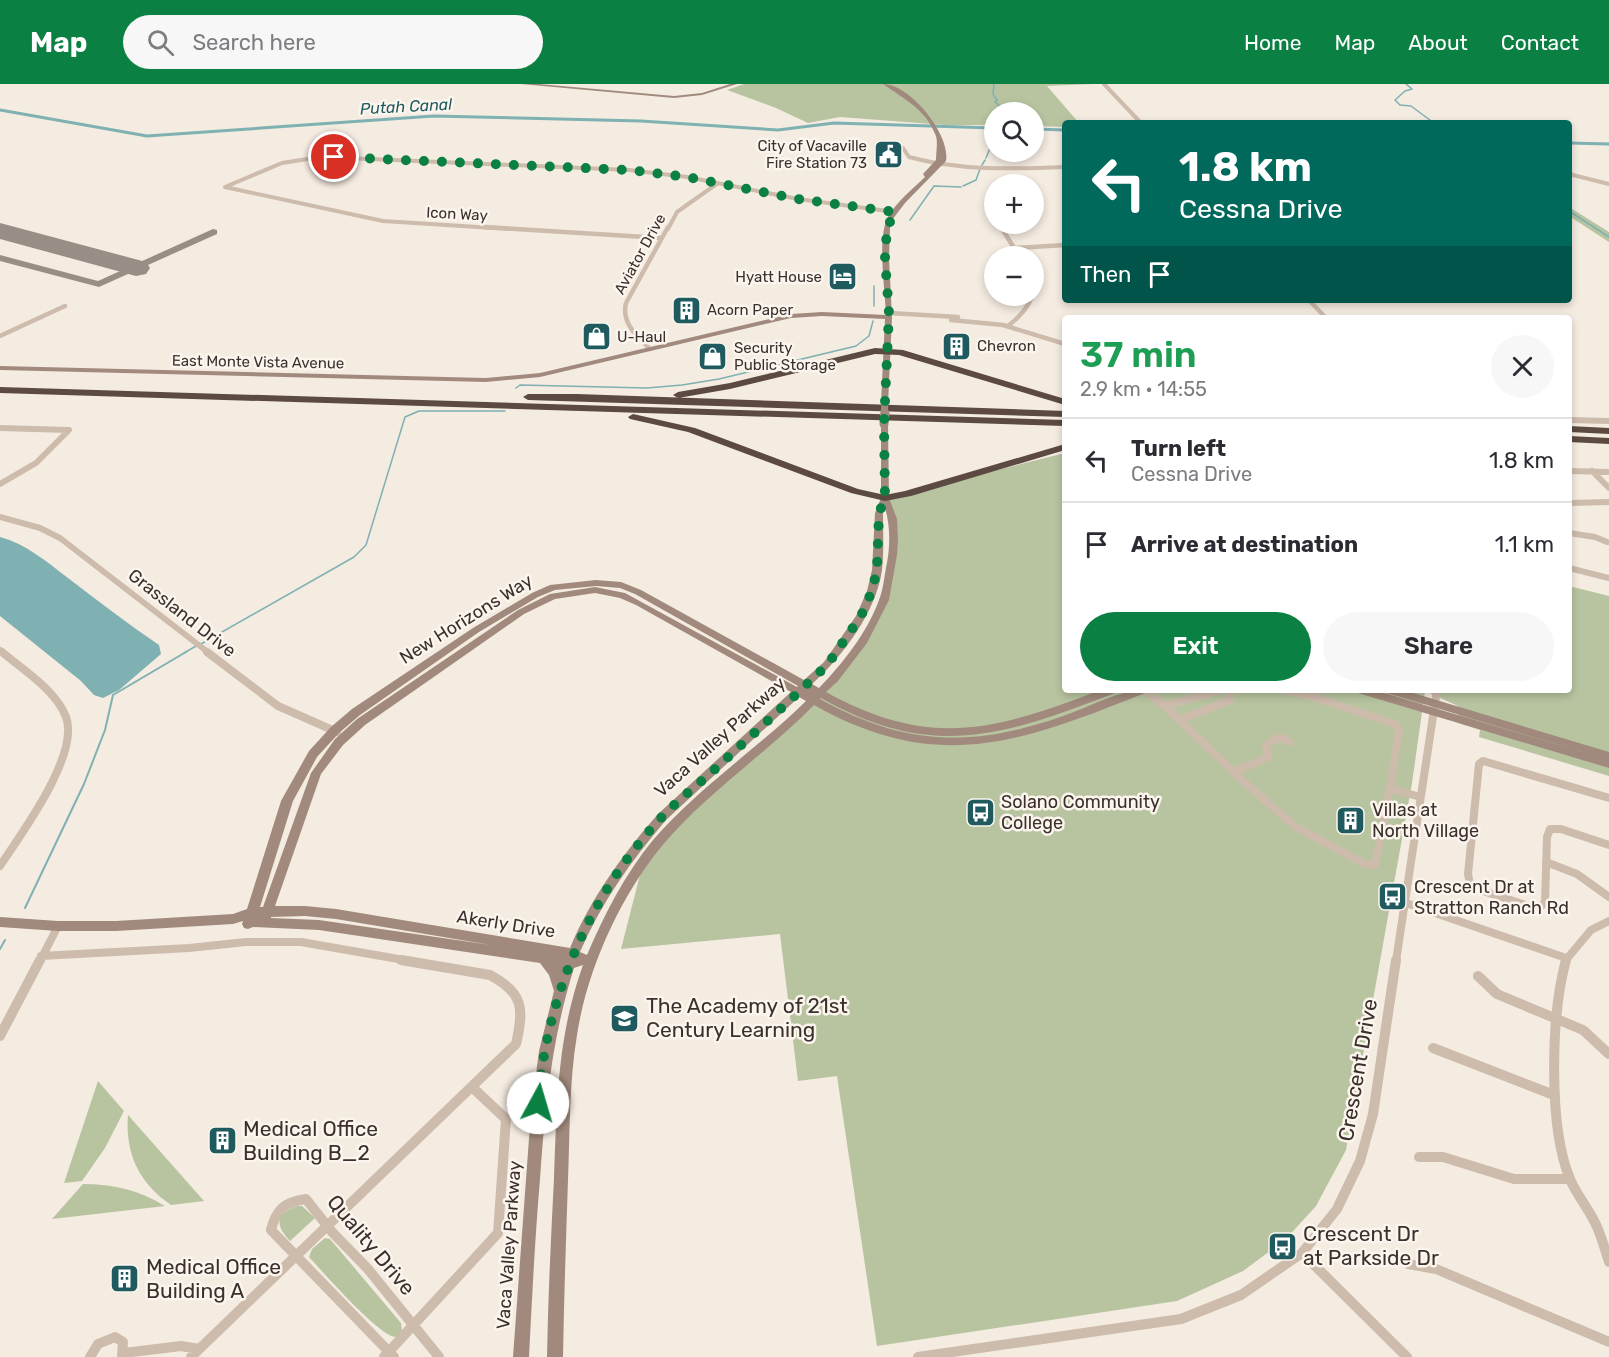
<!DOCTYPE html>
<meta charset="utf-8">
<style>
body{margin:0;font-family:Rubik,sans-serif;background:#f7f7f7;color:#2b2b33;height:100vh;display:flex;flex-direction:column;font-size:22px;white-space:nowrap}
*{box-sizing:border-box;margin:0}
p{font-size:20px;color:#7c7c81}
.icon{flex:none;width:33px;height:33px;fill:none;stroke:currentColor;stroke-width:2;stroke-linecap:round;stroke-linejoin:round}
.map{position:relative;flex:1;overflow:hidden}
.sheet{position:absolute;left:1062px;top:231px;width:510px;height:378px;display:flex;flex-direction:column;background:#fff;border-radius:6px;box-shadow:0 3px 9px #0003}
.sheet>*{flex:none}
.banner{position:absolute;left:1062px;top:36px;width:510px;height:183px;border-radius:6px;box-shadow:0 3px 9px #0003;background:#00695c;color:#fff;overflow:hidden}
.fabs{position:absolute;left:984px;top:18px;display:grid;gap:12px}
.fabs a{display:grid;place-items:center;width:60px;height:60px;border-radius:50%;background:#fff;box-shadow:0 3px 9px #0003;font-size:30px}
.pin{position:absolute;display:grid;place-items:center;width:51px;height:51px;color:#fff;margin:-26px;border:3px solid #fff;border-radius:50%;box-shadow:0 2px 6px #0007}
.me{position:absolute;width:66px;margin:-33px;rotate:6deg;stroke-linejoin:round;filter:drop-shadow(0 0 4px #0008)}
.turn{display:flex;align-items:center;gap:21px;height:126px;padding:0 18px;font-size:27px}
.turn .icon{width:78px;height:78px;stroke-width:2.5}
.turn b{display:block;font-size:42px;line-height:51px}
.then{display:flex;align-items:center;height:57px;padding:0 18px;background:#0003;gap:12px;font-size:22px}
.round{display:grid;place-items:center;flex:none;width:63px;height:63px;border-radius:32px;background:#f7f7f7}
.head{display:flex;align-items:center;justify-content:space-between;height:102px;padding:0 18px}
h1{font-size:36px;font-weight:600;line-height:45px;color:#1e9e55}
.cta{display:flex;gap:12px;margin-top:auto;padding:12px 18px}
.cta a{flex:1;height:69px;border-radius:36px;background:#0b8043;color:#fff;font-size:24px;font-weight:600;line-height:69px;text-align:center}
.cta a+a{background:#f7f7f7;color:#2b2b33}
ul{padding:0;list-style:none}
li{display:flex;align-items:center;gap:18px;height:84px;padding:0 18px;border-top:2px solid #e1e1e2}
li div{flex:1}
li b{display:block;font-size:22px}
li em{font-style:normal}
header{display:flex;align-items:center;gap:36px;box-sizing:border-box;height:84px;padding:0 30px;background:#0b8043;color:#fff}
header strong{font-size:28px}
nav{display:flex;gap:33px;margin-inline-start:auto;font-size:21px}
.search{width:420px;height:54px;background:#f7f7f7;display:flex;align-items:center;gap:15px;box-sizing:border-box;padding:0 21px;border-radius:33px;color:#7c7c81;font-size:22px}
.map>svg:first-child{display:block}
</style>
<header>
<strong>Map</strong>
<div class="search"><svg class="icon" aria-label="search" viewBox="0 0 24 24"><circle cx="10" cy="10" r="6"/><path d="M15 15l6 6"/></svg>Search here</div>
<nav><a>Home</a><a>Map</a><a>About</a><a>Contact</a></nav>
</header>
<div class="map">
<svg width="1609" height="1273" viewBox="0 0 1609 1273">
<rect width="100%" height="100%" fill="#f4ebe1"/>
<path fill="#b8c4a0" d="M744 0H1093L1047 2 1079 39H1065V43L1034 42V28H994V41H945L840 33 808 39 776 24 727 6Z
M1569 123 1609 148V158L1569 132Z
M1065 369V606H1569V502L1609 512V692L1479 653 1480 646 1458 639V622L1425 607 1412 699 1346 1066 1316 1122 1285 1156 1243 1187 1177 1217 877 1262 837 992 798 997 780 850 621 865 643 779 691 724 825 603 874 540 893 465 885 414Z
M98 997 124 1027 105 1064 82 1097 64 1099Z
M128 1031 204 1117 171 1121C139 1099 125 1070 128 1031Z
M83 1100C113 1100 139 1106 165 1122L52 1135Z
M297 1122H302L315 1134 290 1157C275 1141 275 1130 297 1122Z
M325 1154 330 1155 401 1239 402 1247 397 1253C382 1256 322 1187 309 1173L312 1165Z"/>
<path fill="#7fb0b2" d="M0 453C26 460 47 478 68 494 98 517 128 540 159 561L161 570 119 606 103 614 94 611 81 597 0 532Z"/>
<g fill="none" stroke-linecap="round" stroke-linejoin="round">
<path stroke="#7fb0b2" stroke-width="1.5" d="M994 0 993 10 997 16 995 18 1007 28
M1406 0 1412 5 1405 7 1395 16 1400 21 1411 22 1434 39
M993 57 994 54
M986 74 992 59
M982 81 985 76
M963 102 976 96 980 85
M1569 127 1609 153
M910 136 934 102 961 103
M874 202V222
M516 304 520 301 647 304 682 301 719 295 856 262 869 252 873 237
M201 560 354 473 366 461 405 333 419 327H505
M184 569 196 562"/>
<path stroke="#7fb0b2" stroke-width="2" d="M25 824 84 700 105 646 113 611 186 568
M0 865 5 856"/>
<path stroke="#7fb0b2" stroke-width="3" d="M0 26 147 52 434 32 641 37 778 46 834 39 994 44
M1034 45 1065 46
M1569 59 1609 60"/>
<path fill="#988e86" fill-rule="evenodd" d="M0 145 6 146 7 148 0 151Z
M213 145 217 146V150L99 203 0 177V171L98 197Z"/>
<path fill="#988e86" fill-rule="evenodd" d="M0 139 146 178 150 184 146 190 136 192 0 155Z"/>
<path stroke="#cdbbac" stroke-width="4" d="M1104 0 1141 39
M903 64 909 73C959 87 1014 85 1065 83
M1569 90 1609 100
M989 123 994 132
M999 140 1002 145
M509 145 383 137 225 103 282 79 314 74H346L629 86 687 93 798 115 895 128
M668 145 677 128 718 99"/>
<path stroke="#cdbbac" stroke-width="4.5" d="M484 143 661 154
M1001 143 1019 172
M1014 164 1065 161
M1309 216 1326 234
M889 229 958 233
M951 236 1003 241 1065 260
M1008 242C1022 231 1035 216 1034 198
M0 252 65 222
M650 265C637 252 621 239 626 219L668 143"/>
<path stroke="#cdbbac" stroke-width="6" d="M1569 336 1609 337
M0 344 69 346 36 379 0 400
M1569 387 1609 388
M1592 387 1609 404
M1569 419 1609 418
M0 433 40 444 60 454 209 569
M1569 449 1595 453 1607 458
M1569 484 1609 494
M0 566 4 569"/>
<path stroke="#cdbbac" stroke-width="8" d="M207 568 278 622 337 648
M1144 606 1165 622
M1221 606 1165 622 1243 697 1296 743 1365 780 1375 781 1390 704
M1283 606 1307 611 1395 640 1399 646 1390 704 1420 713
M1180 636 1230 616V606
M1234 688 1268 673 1266 661 1280 653 1290 658
M1609 714 1483 677 1479 680 1468 790 1470 800 1480 806 1537 825 1545 819 1547 753 1550 745H1561L1609 761
M1546 778 1577 790 1609 813
M0 782C21 750 80 671 66 633 56 606 23 586 2 568
M1403 818 1566 874
M41 872 189 864 246 858H301L410 877
M40 877 58 842
M1396 877 1437 606
M1565 877 1591 846 1609 837"/>
<path stroke="#cdbbac" stroke-width="10" d="M1566 876C1551 931 1548 1042 1570 1095 1577 1112 1590 1126 1597 1143 1602 1154 1605 1166 1609 1178
M1478 892 1497 910 1583 946 1609 970
M0 952 40 876
M1433 964 1554 1011
M1419 1073H1443L1514 1095H1570
M1302 1169 1407 1273
M1408 1180 1436 1185 1609 1258
M124 1269 181 1262 199 1265
M90 1273 98 1260 115 1253 123 1258 122 1272
M191 1273 516 960C524 925 524 909 490 891L401 876
M384 1273 498 1149 506 1035 472 1003
M394 1273 271 1146C276 1125 285 1118 306 1115L332 1148 368 1185 439 1273
M918 1273 1181 1235 1241 1211 1302 1169 1337 1125 1360 1077 1373 1030 1396 876"/>
<path fill="#a18a7d" fill-rule="evenodd" d="M521 0H539L674 12 702 9 730 0H737L702 11 674 14Z
M883 0C910 0 951 51 946 77L905 119 892 136 890 144 889 174 892 233 888 321 881 319 885 235 822 232 791 234 540 293 486 298 0 286V282L486 294 540 289 791 230 822 228 886 231C885 207 878 158 886 138 891 122 913 105 925 93L923 90 936 76C936 68 938 59 936 52 926 25 904 15 883 0Z
M881 338H887L888 340 889 414 897 435 898 456 897 471 889 516 867 559 838 597 826 608C931 666 995 646 1101 606H1116L1115 609C1003 652 933 677 821 614L820 615C904 662 973 664 1063 632 1090 623 1118 606 1146 606L1145 609C1022 658 938 691 814 621 765 671 706 709 661 763 619 815 587 886 577 951 569 999 570 1048 568 1096 566 1155 564 1214 563 1273H547C548 1213 551 1154 554 1094 557 1019 557 953 583 881L574 884C552 953 545 1023 540 1095 535 1154 532 1214 529 1273H513L531 1027 539 967 554 907 549 891 540 879 319 846 253 843 248 845 244 844 242 840 243 837 233 840 116 847H58L0 843V833L58 837H116L233 830 247 825 281 717 309 667 331 643 352 625 473 544 532 509 550 501 596 496 621 498 641 506 804 596 824 578 856 532 867 507 872 486 875 429 881 414ZM885 424C891 444 890 465 886 484 884 495 883 506 879 516 867 549 843 579 819 604L812 600C843 572 876 528 882 486 884 467 883 448 883 429ZM596 502 620 504 635 510 798 602 797 603 625 509 595 503 550 510 518 526 357 635 335 655 311 689 263 823H260L293 717 317 673 339 649 360 631 479 548 538 513 555 506ZM595 509 620 514 636 521 791 608 658 730C622 771 591 814 570 864L336 825 305 822H275L321 690 343 661 365 641 524 530 555 515ZM799 613 806 617C757 665 698 704 653 756 625 790 604 831 587 871L580 868C601 819 631 777 666 736ZM305 832 336 835 491 861 319 836 271 834V833Z
M1357 606H1374L1596 672 1387 609 1386 606H1403L1609 668V684L1358 609Z"/>
<path fill="#5c4a42" fill-rule="evenodd" d="M875 264 903 266 1065 315V321L899 271 875 270 730 305 678 314 673 311 678 308 730 299Z
M0 303 1065 336V342L0 309Z
M577 310 1065 327V333L528 316 523 313 528 310Z
M633 330 695 344 858 405 885 411 905 407 1065 360V366L911 412 885 417 851 409 688 348 630 335 628 333Z
M1569 342 1609 344V350L1569 348Z
M1569 352 1609 354V360L1569 358Z"/>
<path stroke="#a18a7d" stroke-width="7" d="M884 330 885 319"/>
<path stroke="#a18a7d" stroke-width="9" d="M884 340 885 329"/>
</g>
<g fill="none" stroke-linecap="round" stroke-linejoin="round">
<path stroke="#0b8043" stroke-width="10" stroke-dasharray="0 18" d="M334 73 629 86 687 93 798 115 895 128 887 144 885 174 889 229 884 340 885 414 879 429 877 486 872 507 861 532 828 580C791 616 752 651 714 686 696 702 677 717 660 735 589 812 546 914 538 1019"/>
</g>
<defs>
<symbol id="civic-square" viewBox="-11 -11 22 22"><rect x="-9" y="-9" width="18" height="18" rx="4" fill="#1f5a5e" stroke="#fbf5ee"/><path d="M-.6-6.5H3V-4.5H.6V-3L4-1V1h2V6H-6V1h2V-1L-.6-3ZM-1.2 2.5V6h2.4V2.5Z" fill="#fff"/></symbol>
<symbol id="hotel-square" viewBox="-11 -11 22 22"><rect x="-9" y="-9" width="18" height="18" rx="4" fill="#1f5a5e" stroke="#fbf5ee"/><path d="M-6-4.5h1.5V1H6V5H4.5V3h-9V5H-6ZM-4 0a1.8 1.8 0 1 1 3.6 0ZM.5 0V-2.5h3Q6-2.5 6 0Z" fill="#fff"/></symbol>
<symbol id="building-square" viewBox="-11 -11 22 22"><rect x="-9" y="-9" width="18" height="18" rx="4" fill="#1f5a5e" stroke="#fbf5ee"/><path d="M-4-6H4V6H1V3H-1V6H-4ZM-2.5-4.3h1.7v1.8h-1.7ZM.8-4.3h1.7v1.8H.8ZM-2.5-1h1.7V.8h-1.7ZM.8-1h1.7V.8H.8Z" fill="#fff"/></symbol>
<symbol id="shop-square" viewBox="-11 -11 22 22"><rect x="-9" y="-9" width="18" height="18" rx="4" fill="#1f5a5e" stroke="#fbf5ee"/><path d="M-5-2.5h2.3a2.7 3.5 0 0 1 5.4 0H5L5.5 6h-11ZM-1.5-2.5h3a1.5 2.3 0 0 0-3 0Z" fill="#fff"/></symbol>
<symbol id="bus-square" viewBox="-11 -11 22 22"><rect x="-9" y="-9" width="18" height="18" rx="4" fill="#1f5a5e" stroke="#fbf5ee"/><path d="M-5-6H5V4H4V6H2V4H-2V6H-4V4H-5ZM-3.5-4V0h7V-4ZM-3.5 1.2v1.5H-2V1.2ZM2 1.2v1.5H3.5V1.2Z" fill="#fff"/></symbol>
<symbol id="school-square" viewBox="-11 -11 22 22"><rect x="-9" y="-9" width="18" height="18" rx="4" fill="#1f5a5e" stroke="#fbf5ee"/><path d="M0-5L7-2L0 1L-7-2ZM-4 1L0 2.5L4 1V4Q0 6-4 4Z" fill="#fff"/></symbol>
</defs>
<g fill-rule="evenodd">
<use href="#civic-square" x="872" y="54" width="33" height="33"/>
<use href="#hotel-square" x="826" y="176" width="33" height="33"/>
<use href="#building-square" x="670" y="210" width="33" height="33"/>
<use href="#shop-square" x="580" y="236" width="33" height="33"/>
<use href="#building-square" x="940" y="246" width="33" height="33"/>
<use href="#shop-square" x="696" y="256" width="33" height="33"/>
<use href="#bus-square" x="964" y="712" width="33" height="33"/>
<use href="#building-square" x="1334" y="720" width="33" height="33"/>
<use href="#bus-square" x="1376" y="796" width="33" height="33"/>
<use href="#school-square" x="608" y="918" width="33" height="33"/>
<use href="#building-square" x="206" y="1040" width="33" height="33"/>
<use href="#bus-square" x="1266" y="1146" width="33" height="33"/>
<use href="#building-square" x="108" y="1178" width="33" height="33"/>
</g>
<g text-anchor="middle" stroke-width="5" stroke-linejoin="round" paint-order="stroke">
<g font-size="15" fill="#3b302b" stroke="#fbf5ee" text-anchor="start">
<text x="867" y="67" text-anchor="end">City of Vacaville<tspan x="867" dy="17">Fire Station 73</tspan></text>
<text x="822" y="198" text-anchor="end">Hyatt House</text>
<text x="707" y="231">Acorn Paper</text>
<text x="617" y="258">U-Haul</text>
<text x="977" y="267">Chevron</text>
<text x="734" y="269">Security<tspan x="734" dy="17">Public Storage</tspan></text>
</g>
<g font-size="15" fill="#3b302b" stroke="#fbf5ee">
<text transform="translate(457 130) rotate(3)" y="5">Icon Way</text>
<text transform="translate(640 170) rotate(-61)" y="5">Aviator Drive</text>
<text transform="translate(258 278) rotate(1)" y="5">East Monte Vista Avenue</text>
</g>
<g font-size="16" font-style="italic" fill="#1f5a5e" stroke="#fbf5ee">
<text transform="translate(406 22) rotate(-3)" y="6">Putah Canal</text>
</g>
<g font-size="18" fill="#3b302b" stroke="#fbf5ee">
<text transform="translate(182 529) rotate(38)" y="6">Grassland Drive</text>
<text transform="translate(466 535) rotate(-32)" y="6">New Horizons Way</text>
<text transform="translate(720 653) rotate(-42)" y="6">Vaca Valley Parkway</text>
<text transform="translate(506 840) rotate(9)" y="6">Akerly Drive</text>
<text transform="translate(509 1161) rotate(-86)" y="6">Vaca Valley Parkway</text>
</g>
<g font-size="18" fill="#3b302b" stroke="#fbf5ee" text-anchor="start">
<text x="1001" y="724">Solano Community<tspan x="1001" dy="21">College</tspan></text>
<text x="1372" y="732">Villas at<tspan x="1372" dy="21">North Village</tspan></text>
<text x="1414" y="809">Crescent Dr at<tspan x="1414" dy="21">Stratton Ranch Rd</tspan></text>
</g>
<g font-size="21" fill="#3b302b" stroke="#fbf5ee" text-anchor="start">
<text x="646" y="929">The Academy of 21st<tspan x="646" dy="24">Century Learning</tspan></text>
<text x="243" y="1052">Medical Office<tspan x="243" dy="24">Building B_2</tspan></text>
<text x="1303" y="1157">Crescent Dr<tspan x="1303" dy="24">at Parkside Dr</tspan></text>
<text x="146" y="1190">Medical Office<tspan x="146" dy="24">Building A</tspan></text>
</g>
<g font-size="21" fill="#3b302b" stroke="#fbf5ee">
<text transform="translate(1358 986) rotate(-80)" y="7">Crescent Drive</text>
<text transform="translate(371 1161) rotate(50)" y="7">Quality Drive</text>
</g>
</g>
</svg>
<div class="fabs">
<a><svg class="icon" aria-label="search" viewBox="0 0 24 24"><circle cx="10" cy="10" r="6"/><path d="M15 15l6 6"/></svg></a>
<a>+</a>
<a>−</a>
</div>
<div class="pin" style="left:334px;top:73px;background:#d93025"><svg class="icon" aria-label="arrive" viewBox="0 0 24 24"><path d="M6 21V4h12l-3 4 3 4H6"/></svg></div>
<svg class="me" style="left:538px;top:1019px" viewBox="-20 -20 40 40"><circle r="19" fill="#fff"/><path d="M0-13L10 11 0 6-10 11z" fill="#0b8043"/></svg>
<div class="banner">
<div class="turn"><svg class="icon" aria-label="left" viewBox="0 0 24 24"><path d="M17 20v-9H6M10 6l-5 5 5 5"/></svg><div><b>1.8 km</b>Cessna Drive</div></div>
<div class="then">Then<svg class="icon" aria-label="arrive" viewBox="0 0 24 24"><path d="M6 21V4h12l-3 4 3 4H6"/></svg></div>
</div>
<section class="sheet">
<div class="head"><div><h1>37 min</h1><p>2.9 km · 14:55</p></div><a class="round"><svg class="icon" aria-label="close" viewBox="0 0 24 24"><path d="M6 6l12 12M18 6L6 18"/></svg></a></div>
<ul>
<li><svg class="icon" aria-label="left" viewBox="0 0 24 24"><path d="M17 20v-9H6M10 6l-5 5 5 5"/></svg><div><b>Turn left</b><p>Cessna Drive</p></div><em>1.8 km</em></li>
<li><svg class="icon" aria-label="arrive" viewBox="0 0 24 24"><path d="M6 21V4h12l-3 4 3 4H6"/></svg><div><b>Arrive at destination</b></div><em>1.1 km</em></li>
</ul>
<div class="cta"><a>Exit</a><a>Share</a></div>
</section>
</div>
